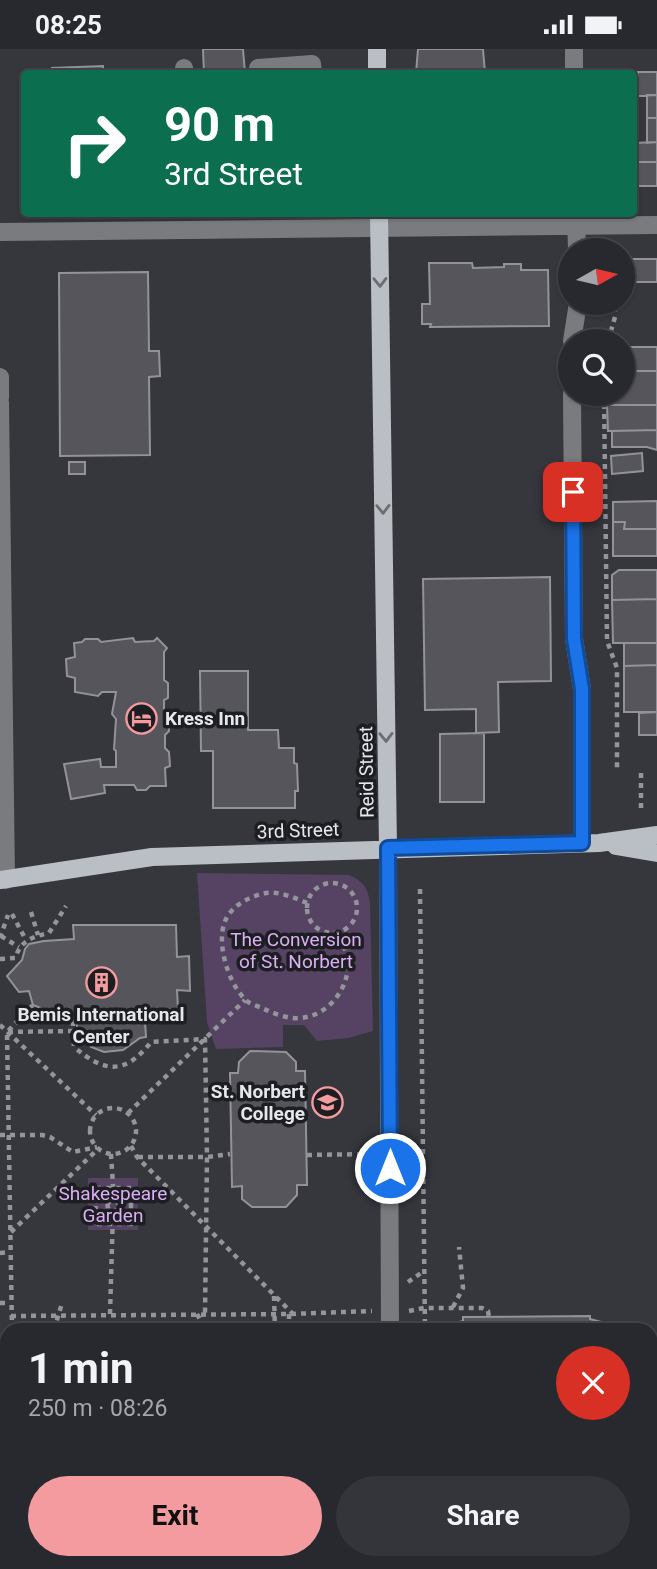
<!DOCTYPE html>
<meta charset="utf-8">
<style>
body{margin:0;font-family:Roboto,sans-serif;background:#34353a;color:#f1f3f6;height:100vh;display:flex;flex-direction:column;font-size:26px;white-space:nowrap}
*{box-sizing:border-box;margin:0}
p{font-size:23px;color:#a5a6aa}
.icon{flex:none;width:38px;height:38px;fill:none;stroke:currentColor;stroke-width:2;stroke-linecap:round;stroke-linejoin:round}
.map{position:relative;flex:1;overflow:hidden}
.drawer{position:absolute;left:0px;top:1274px;width:658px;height:247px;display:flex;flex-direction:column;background:#28292e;border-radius:21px 21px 0 0;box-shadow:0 2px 5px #0004,0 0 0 2px #44454a}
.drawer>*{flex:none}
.top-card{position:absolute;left:21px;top:21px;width:616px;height:147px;border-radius:7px;box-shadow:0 2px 5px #0004,0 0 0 2px #44454a;background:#0b6e4f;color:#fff;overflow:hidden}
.needle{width:46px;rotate:82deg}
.controls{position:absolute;left:558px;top:189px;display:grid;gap:14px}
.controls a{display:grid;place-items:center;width:77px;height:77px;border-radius:50%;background:#28292e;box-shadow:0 2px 5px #0004,0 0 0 2px #44454a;font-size:35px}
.pin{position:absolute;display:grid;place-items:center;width:60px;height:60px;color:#fff;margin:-30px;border-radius:14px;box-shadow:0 4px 10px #0006}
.me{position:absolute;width:77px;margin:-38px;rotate:0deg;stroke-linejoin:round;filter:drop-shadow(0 0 5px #0008)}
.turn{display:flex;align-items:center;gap:24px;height:147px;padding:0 28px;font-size:32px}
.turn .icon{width:91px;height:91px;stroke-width:2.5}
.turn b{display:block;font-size:49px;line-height:60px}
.round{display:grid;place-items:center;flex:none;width:74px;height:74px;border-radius:37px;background:#34353a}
.head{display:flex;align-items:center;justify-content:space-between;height:119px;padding:0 28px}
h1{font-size:42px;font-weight:700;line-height:52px}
.button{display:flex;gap:14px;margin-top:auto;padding:14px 28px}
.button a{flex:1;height:80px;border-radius:42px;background:#f49b9f;color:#111;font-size:28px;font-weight:700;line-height:80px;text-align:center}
.button a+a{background:#34353a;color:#f1f3f6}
.status{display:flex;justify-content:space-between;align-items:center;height:49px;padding:0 35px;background:#28292e;direction:ltr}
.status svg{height:19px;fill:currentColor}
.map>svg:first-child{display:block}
</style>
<div class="status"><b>08:25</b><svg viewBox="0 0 49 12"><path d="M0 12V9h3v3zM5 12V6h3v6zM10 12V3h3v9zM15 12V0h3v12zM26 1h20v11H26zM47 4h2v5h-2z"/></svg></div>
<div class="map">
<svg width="657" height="1520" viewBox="0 0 657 1520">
<rect width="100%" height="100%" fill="#35373d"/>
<path fill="#564263" d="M197 824 349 826C363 832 368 839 370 854L373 982 348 989 317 992 304 976H283V998L216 1000 207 973Z
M88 1129H138V1181H88Z"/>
<path fill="#56555c" stroke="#93929a" stroke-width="2" d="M203 0H243L245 24H204Z
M418 0H483L485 24H416Z
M103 17V23L115 22V24H52V19Z
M638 23H657V46L638 47Z
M647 46H657V69H647Z
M647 69H657V93L647 94Z
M657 93V113H634V94Z
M634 113H657V137H634Z
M623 210H657V233H623Z
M429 214H472L473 219 504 218V215H521V221H548L549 277 430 278 431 275H422V255H430Z
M148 223 149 302H159L160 327 149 328 150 406 60 407 59 224Z
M630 298H657V322H630Z
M623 322H657V356H610V345H623Z
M607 356H657V381L608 382Z
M657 381V401L647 398H612V382Z
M642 404 643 422 612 425 611 407Z
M69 413H85V425H69Z
M657 452V480H624L625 473H613V453Z
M613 473H625L624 480H657V507H613Z
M619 521H657V550L612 551V526Z
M550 528 551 632 498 633 499 683 476 684V660L425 661 423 530Z
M657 550V594H613L612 551Z
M133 589 135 593 154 592 157 589 167 599 164 603V631L168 634V649L164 651V665L169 668V682L165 686V699L169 703 170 717 165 719 166 737H150L146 741H137L134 736H104L105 744 71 750 64 715 100 710 101 718H116V702L114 700 116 670 112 665 116 643H102L98 647 75 643V629L67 627 66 610 75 608 74 594 82 593 85 590H98L101 593Z
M624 594H657V616L624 617Z
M657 616V663H624V617Z
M200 622H248V681H278L279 699H294V714L297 715 298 742H295V759H213V702H201Z
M657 663V686H639V664Z
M484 684V753H440V685Z
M73 876H176L177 908 189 907 190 942 177 941 178 960H169L162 968 154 961V971L145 972 146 988 140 989 123 1001 104 1003 91 998 82 990 77 991V971L67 972 66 963 60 969 54 963H43V960L33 956 29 942 19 943 7 927 22 911 25 900 29 895 44 892 74 890Z
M250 1002 286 1003 296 1013V1022H305L307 1136H297V1146L286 1158H252L242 1150V1137L232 1138 230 1024H238L239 1013Z
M590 1267V1270L601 1273 599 1281H453L452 1275 463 1272V1268Z
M241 1514H332V1520H241Z
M460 1514H527V1520H460Z"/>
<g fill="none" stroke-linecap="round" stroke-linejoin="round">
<path stroke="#93959a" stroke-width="4.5" stroke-dasharray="5 5" stroke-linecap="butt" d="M608 292 615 268V254
M604 345 607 592 617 619V723
M641 759V723
M307 859a25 25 0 1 1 50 0a25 25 0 1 1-50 0Z
M420 840 425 1281
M307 854C295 849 279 842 266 844 250 847 233 856 226 870 215 892 228 934 245 950 249 955 258 957 264 960 275 965 288 970 300 969 328 967 349 940 348 913 347 902 342 892 337 883
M31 863 38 886
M12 865 26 891
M1 887 19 898
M0 889 8 866
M0 910 15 909C21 892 31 888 49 884L66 857
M73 972 74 998C105 1024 125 1026 151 993L205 990 207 1108 205 1265
M0 976 96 1066
M8 983 73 982
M90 1082a23 23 0 1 1 46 0a23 23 0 1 1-46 0Z
M128 1064 245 951
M0 1086H42L50 1088 73 1103 97 1098
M131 1097 137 1108 293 1265
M111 1105 114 1152
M307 1106 372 1105
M138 1108H207L230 1105
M96 1139H131V1175H95Z
M96 1139 109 1154
M107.5 1157a5.5 5.5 0 1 1 11 0a5.5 5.5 0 1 1-11 0Z
M117 1153 131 1139
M117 1161 131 1175
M96 1174 110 1161
M11 1183 98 1100
M0 1204 10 1203
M408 1233 424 1222
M274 1247 275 1281
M0 1254H10
M453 1258 463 1239 459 1198
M409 1262 424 1259H482L488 1262 489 1268
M110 1265 113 1163
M197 1265 206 1281
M289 1265V1281
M11 1267 289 1265 372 1262
M12 1281 7 983 33 956
M54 1281 62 1254
M255 1281 262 1279V1281
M300 1281 301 1278 311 1281
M0 1305 7 1306
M0 1426H7
M0 1487 7 1482
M0 1514 4 1520
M16 1514 17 1520
M77 1514 79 1520
M426 1514V1520"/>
<path stroke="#797b7e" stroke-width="18" d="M574 0V24
M184 19 185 24
M258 24V19L312 15 313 24
M576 164 577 201
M0 183 657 176
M572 292 578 254
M0 328V349
M572 345 574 590 582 640V794
M0 353 6 831
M388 799 390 1281
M392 1514V1520"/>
<path stroke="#b9bfc4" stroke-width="18" d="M377 0V24
M379 164 388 799
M616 797 657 804
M0 831 152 808 599 794 657 786"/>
</g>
<defs><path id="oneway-chevron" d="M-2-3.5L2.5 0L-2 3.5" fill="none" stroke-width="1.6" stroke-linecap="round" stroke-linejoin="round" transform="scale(1.75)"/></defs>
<g stroke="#6b6e72">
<use href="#oneway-chevron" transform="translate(380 233) rotate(89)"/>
<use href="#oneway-chevron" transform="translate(383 460) rotate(89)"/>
<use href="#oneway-chevron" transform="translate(386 688) rotate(89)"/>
</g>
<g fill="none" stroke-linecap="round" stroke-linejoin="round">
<defs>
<path id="route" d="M390 1119 388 799 582 794V640L574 590 573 443"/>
</defs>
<use href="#route" stroke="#114b97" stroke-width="18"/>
<use href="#route" stroke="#1a73e8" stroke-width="12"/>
</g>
<defs>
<symbol id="hotel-ring" viewBox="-11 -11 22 22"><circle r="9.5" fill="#1d1e21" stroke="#f49b9f" stroke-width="1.5"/><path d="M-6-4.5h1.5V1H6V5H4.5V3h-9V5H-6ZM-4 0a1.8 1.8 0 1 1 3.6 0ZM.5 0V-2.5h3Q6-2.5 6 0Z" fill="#f49b9f"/></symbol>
<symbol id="building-ring" viewBox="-11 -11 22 22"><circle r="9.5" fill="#1d1e21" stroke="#f49b9f" stroke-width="1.5"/><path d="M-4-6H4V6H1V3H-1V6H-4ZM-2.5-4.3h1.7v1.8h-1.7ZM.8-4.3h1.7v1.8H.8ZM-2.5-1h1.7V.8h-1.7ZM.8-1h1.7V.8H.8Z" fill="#f49b9f"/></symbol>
<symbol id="university-ring" viewBox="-11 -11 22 22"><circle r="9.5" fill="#1d1e21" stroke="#f49b9f" stroke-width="1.5"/><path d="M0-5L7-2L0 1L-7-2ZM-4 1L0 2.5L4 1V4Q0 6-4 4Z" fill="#f49b9f"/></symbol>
</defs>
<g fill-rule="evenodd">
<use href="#hotel-ring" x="124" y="652" width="35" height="35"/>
<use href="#building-ring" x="84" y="916" width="35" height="35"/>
<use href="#university-ring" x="310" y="1036" width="35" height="35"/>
</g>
<g text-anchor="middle" stroke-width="7" stroke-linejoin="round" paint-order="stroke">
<g font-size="19" font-weight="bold" fill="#e6e7ec" stroke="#1d1e21" text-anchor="start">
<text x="165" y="676">Kress Inn</text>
<text x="101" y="972" text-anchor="middle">Bemis International<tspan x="101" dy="22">Center</tspan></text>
<text x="305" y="1049" text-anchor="end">St. Norbert<tspan x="305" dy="22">College</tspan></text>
</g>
<g font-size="19" fill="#e6e7ec" stroke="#1d1e21">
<text transform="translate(366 723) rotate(-91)" y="7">Reid Street</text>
<text transform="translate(298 781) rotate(-2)" y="7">3rd Street</text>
</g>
<g font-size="19" fill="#daaff4" stroke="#1d1e21">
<text x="296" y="897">The Conversion<tspan x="296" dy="22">of St. Norbert</tspan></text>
<text x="113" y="1151">Shakespeare<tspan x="113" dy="22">Garden</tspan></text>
</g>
</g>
</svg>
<div class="controls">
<a><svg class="needle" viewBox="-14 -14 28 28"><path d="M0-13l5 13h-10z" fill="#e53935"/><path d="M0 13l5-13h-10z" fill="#a5a6aa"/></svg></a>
<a><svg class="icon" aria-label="search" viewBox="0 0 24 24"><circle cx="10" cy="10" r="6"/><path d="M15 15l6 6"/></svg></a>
</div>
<div class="pin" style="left:573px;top:443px;background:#d93025"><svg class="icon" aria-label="arrive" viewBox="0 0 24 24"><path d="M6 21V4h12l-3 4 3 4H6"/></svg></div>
<svg class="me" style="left:390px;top:1119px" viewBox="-20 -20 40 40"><circle r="17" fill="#1a73e8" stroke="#fff" stroke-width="3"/><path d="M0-11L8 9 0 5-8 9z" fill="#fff"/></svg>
<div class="top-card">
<div class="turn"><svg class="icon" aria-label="right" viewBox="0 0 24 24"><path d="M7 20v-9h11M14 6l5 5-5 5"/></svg><div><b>90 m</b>3rd Street</div></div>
</div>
<section class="drawer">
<div class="head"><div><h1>1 min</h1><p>250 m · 08:26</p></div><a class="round" style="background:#d93025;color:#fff"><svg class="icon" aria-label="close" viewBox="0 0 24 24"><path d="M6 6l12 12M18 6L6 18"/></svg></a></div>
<div class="button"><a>Exit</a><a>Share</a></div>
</section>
</div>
